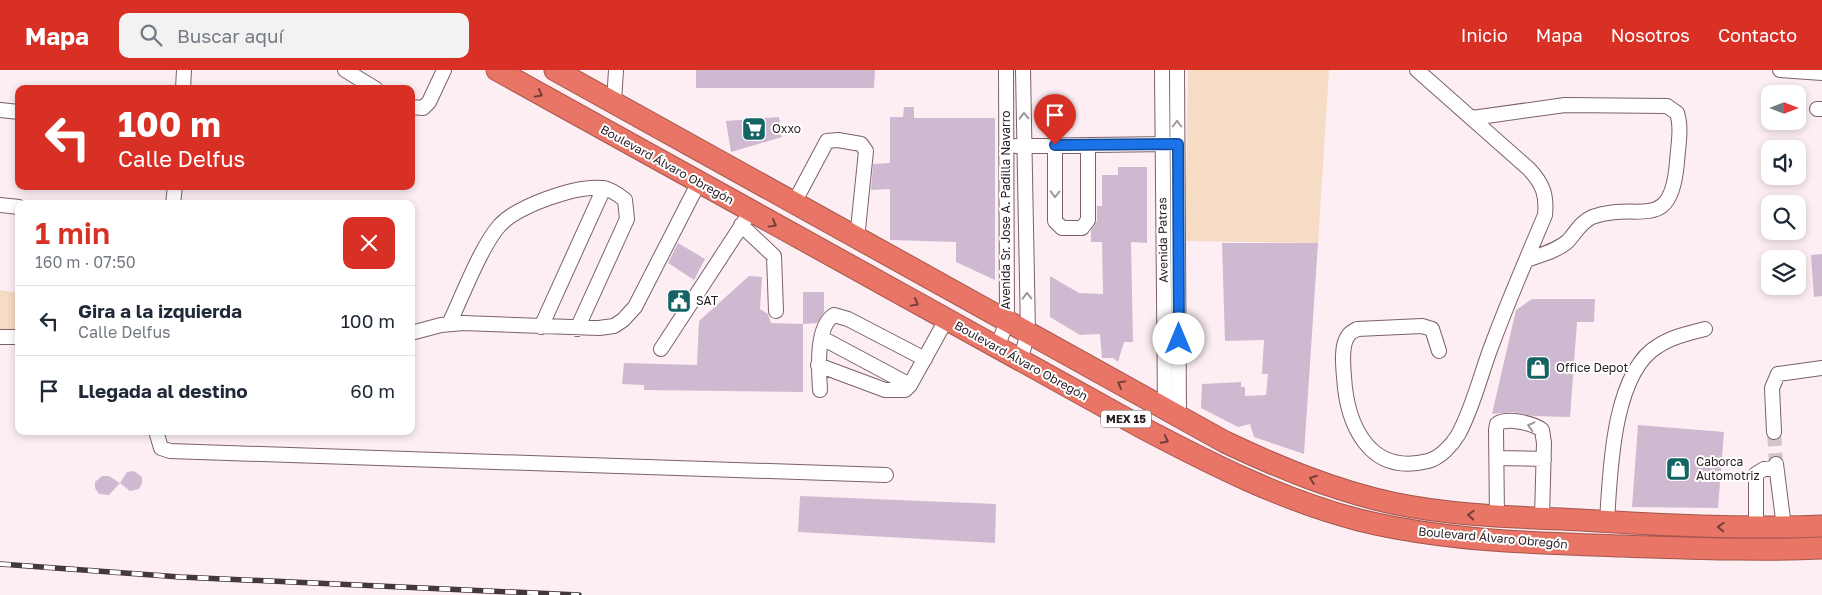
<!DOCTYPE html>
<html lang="es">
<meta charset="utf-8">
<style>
body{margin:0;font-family:"Golos Text",sans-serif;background:#f2f2f3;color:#1f2937;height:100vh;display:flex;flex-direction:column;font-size:19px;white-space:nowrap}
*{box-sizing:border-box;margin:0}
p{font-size:16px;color:#747a83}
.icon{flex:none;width:28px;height:28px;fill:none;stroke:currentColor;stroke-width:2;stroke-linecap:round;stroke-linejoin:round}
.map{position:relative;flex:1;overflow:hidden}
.drawer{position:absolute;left:15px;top:130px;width:400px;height:235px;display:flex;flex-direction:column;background:#fff;border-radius:10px;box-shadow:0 2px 8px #0003}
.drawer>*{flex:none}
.guide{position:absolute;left:15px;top:15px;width:400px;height:105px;border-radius:10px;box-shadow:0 2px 8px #0003;background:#d93025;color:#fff;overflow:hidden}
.needle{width:32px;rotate:90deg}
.controls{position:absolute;left:1761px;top:15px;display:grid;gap:10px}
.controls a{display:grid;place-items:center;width:45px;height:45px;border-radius:10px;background:#fff;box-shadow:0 2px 8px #0003;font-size:25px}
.pin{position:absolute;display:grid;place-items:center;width:42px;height:42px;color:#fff;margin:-51px -21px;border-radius:50% 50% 50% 0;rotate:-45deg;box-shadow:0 0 5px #0007}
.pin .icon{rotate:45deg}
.me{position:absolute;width:55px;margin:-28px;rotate:0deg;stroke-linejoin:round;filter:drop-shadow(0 0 4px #0008)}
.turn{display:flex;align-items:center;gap:18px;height:105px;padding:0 20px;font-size:22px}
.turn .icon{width:65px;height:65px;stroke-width:2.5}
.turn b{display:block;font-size:35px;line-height:42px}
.round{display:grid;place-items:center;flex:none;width:52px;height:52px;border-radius:10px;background:#f2f2f3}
.head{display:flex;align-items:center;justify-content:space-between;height:85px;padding:0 20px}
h1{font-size:30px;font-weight:600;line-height:38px;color:#d93025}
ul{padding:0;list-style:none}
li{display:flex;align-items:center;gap:15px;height:70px;padding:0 20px;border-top:1px solid #e0e1e3}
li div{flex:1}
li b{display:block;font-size:19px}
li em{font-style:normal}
header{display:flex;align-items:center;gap:30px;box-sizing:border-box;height:70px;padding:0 25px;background:#d93025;color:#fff}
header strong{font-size:24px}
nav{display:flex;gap:28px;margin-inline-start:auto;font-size:18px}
.search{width:350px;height:45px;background:#f2f2f3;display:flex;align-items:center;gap:12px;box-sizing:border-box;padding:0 18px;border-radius:10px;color:#747a83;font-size:19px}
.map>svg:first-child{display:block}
</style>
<header>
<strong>Mapa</strong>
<div class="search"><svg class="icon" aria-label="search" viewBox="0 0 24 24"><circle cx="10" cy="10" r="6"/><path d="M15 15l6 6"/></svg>Buscar aquí</div>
<nav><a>Inicio</a><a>Mapa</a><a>Nosotros</a><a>Contacto</a></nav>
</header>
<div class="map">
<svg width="1822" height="525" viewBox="0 0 1822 525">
<rect width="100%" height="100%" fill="#fceef3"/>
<path fill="#f6dbc5" d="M1188 0H1329L1318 173 1185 171Z
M0 220 19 223V260L0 259Z"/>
<path fill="#cfb9d0" d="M696 0H875L874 18H696Z
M904 37H914V48H995V210L956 192V172L890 170V119L871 120 873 94 890 93V47H903Z
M779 47 782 67 731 82 726 51Z
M1118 97H1147V173L1131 172 1133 272H1124L1118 292 1113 288H1102L1100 264 1080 265 1050 247V206L1079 223 1103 224 1102 172H1091V160L1097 151V136H1102V105H1118Z
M678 173 705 189 694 210 668 193Z
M1222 173H1318L1304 384 1254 367 1250 354 1238 357 1201 338 1202 314 1241 312V317H1245V326L1266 325 1268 304H1262L1264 270 1225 271Z
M1822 184V226L1814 227 1811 185Z
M749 206 762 207 760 239 768 244 771 253 803 254V322L644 320V315L622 314 624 293 697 295 699 251Z
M803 222H824V242L817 253 803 254Z
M1532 229H1595L1594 252H1577L1570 347 1533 346 1513 342 1492 344 1516 240Z
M1638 355 1724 362 1718 438 1632 437Z
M134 401 142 407V413L139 419 130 421 120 413 127 402Z
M102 406H109L120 413 109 425 99 424 95 418V412Z
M800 426 996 434 995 473 798 462Z"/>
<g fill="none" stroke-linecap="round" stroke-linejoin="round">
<path stroke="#d2c4c9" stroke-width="14" stroke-dasharray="14 7" stroke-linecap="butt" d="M1774 362 1776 394"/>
<defs>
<path id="minor" d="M345 0 376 19
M1162 0 1165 339
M1177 0 1179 347
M1417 0 1529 99C1543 114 1547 125 1545 145 1527 188 1509 229 1493 272 1481 302 1474 336 1458 365 1452 375 1440 388 1428 391 1369 406 1347 355 1344 307 1343 295 1341 275 1348 266 1349 263 1354 261 1357 259L1422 256 1432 259 1439 281
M1780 0 1822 3
M183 19 184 0
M614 32 616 0
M411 37 423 38 429 32 444 0
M1817 39H1822
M0 40 19 42
M1472 48 1565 35 1667 36 1677 43C1682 58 1678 76 1677 92 1671 166 1638 130 1592 147 1581 152 1576 162 1568 171 1557 181 1540 185 1526 190
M1055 75V151L1062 158H1082L1088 150V75
M1016 76 1169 74
M794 133 827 71 838 70 861 74 866 81 857 169
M173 134 175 116
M0 135 19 137
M741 155 774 186 776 241
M449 254C462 227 481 176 500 155 518 136 576 115 602 118 611 119 619 125 625 130L627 149 577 259
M541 257 604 118
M411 263 441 255 463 253 599 258 614 256 623 250 635 237 699 112
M0 267H19
M822 268 910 315
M997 278 1007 251 1006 0
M661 279 751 141
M1020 291 1028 263 1023 0
M818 295 885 320H905L910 315 946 250
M820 320C819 301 815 257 834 245L848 249 925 289
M156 361 161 378 170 381 886 405
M1774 362 1772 318 1778 304 1822 298
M1497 388 1544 389
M1776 394 1784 457
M1497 446 1496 360 1497 354C1507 347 1533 353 1542 360L1544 373 1542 448
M1607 452C1610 405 1612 303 1658 276 1672 267 1689 263 1705 259
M1756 458V404L1764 399 1776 398"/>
<path id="highway" d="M497 0 1141 357C1211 394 1282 430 1359 450 1444 471 1534 473 1622 476 1689 478 1755 481 1822 478
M555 0 1225 372C1278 397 1333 420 1392 433 1454 446 1516 447 1580 450 1661 455 1741 459 1822 456"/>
</defs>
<use href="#minor" stroke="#7d606a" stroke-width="16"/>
<use href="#highway" stroke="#a5564d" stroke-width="23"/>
<use href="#minor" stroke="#fff" stroke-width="14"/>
<use href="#highway" stroke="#e87565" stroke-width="21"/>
<defs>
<path id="rail" d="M0 494 180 507 579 525"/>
</defs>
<use href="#rail" stroke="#45383d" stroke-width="5.5"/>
<use href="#rail" stroke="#fff" stroke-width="4" stroke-dasharray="11" stroke-linecap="butt"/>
</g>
<defs><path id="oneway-chevron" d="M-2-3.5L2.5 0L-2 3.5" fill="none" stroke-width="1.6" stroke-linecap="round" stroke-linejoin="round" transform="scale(1.25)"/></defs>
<g stroke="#75403c">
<use href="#oneway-chevron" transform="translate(539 24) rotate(29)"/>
<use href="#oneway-chevron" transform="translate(773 154) rotate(29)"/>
<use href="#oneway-chevron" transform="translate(915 233) rotate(29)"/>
<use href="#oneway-chevron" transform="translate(1121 314) rotate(-151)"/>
<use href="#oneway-chevron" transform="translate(1165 370) rotate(28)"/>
<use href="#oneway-chevron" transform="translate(1313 409) rotate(-160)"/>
<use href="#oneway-chevron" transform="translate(1471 445) rotate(-177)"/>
<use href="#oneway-chevron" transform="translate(1721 457) rotate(-178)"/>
</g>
<g stroke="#9f999b">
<use href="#oneway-chevron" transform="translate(1024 46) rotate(-91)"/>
<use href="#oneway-chevron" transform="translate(1177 54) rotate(-90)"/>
<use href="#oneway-chevron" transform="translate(1055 124) rotate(91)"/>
<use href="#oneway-chevron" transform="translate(1027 226) rotate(-91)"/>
<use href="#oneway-chevron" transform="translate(1531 356) rotate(-166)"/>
</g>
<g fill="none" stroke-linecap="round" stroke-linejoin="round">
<defs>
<path id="route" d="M1055 75 1178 74 1179 269"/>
</defs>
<use href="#route" stroke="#114b97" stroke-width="12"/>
<use href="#route" stroke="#1a73e8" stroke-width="9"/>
</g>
<defs>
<symbol id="supermarket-square" viewBox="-11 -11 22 22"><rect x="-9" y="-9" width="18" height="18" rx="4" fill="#146465" stroke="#fff"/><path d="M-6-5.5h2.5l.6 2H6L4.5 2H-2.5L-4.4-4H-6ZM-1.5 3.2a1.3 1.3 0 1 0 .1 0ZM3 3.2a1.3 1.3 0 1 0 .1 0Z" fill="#fff"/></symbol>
<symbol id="civic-square" viewBox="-11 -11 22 22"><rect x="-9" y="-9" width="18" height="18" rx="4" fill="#146465" stroke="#fff"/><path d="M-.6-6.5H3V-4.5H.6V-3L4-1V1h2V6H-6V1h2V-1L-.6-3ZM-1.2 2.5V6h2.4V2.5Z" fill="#fff"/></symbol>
<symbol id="shop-square" viewBox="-11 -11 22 22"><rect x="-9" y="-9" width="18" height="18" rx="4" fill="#146465" stroke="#fff"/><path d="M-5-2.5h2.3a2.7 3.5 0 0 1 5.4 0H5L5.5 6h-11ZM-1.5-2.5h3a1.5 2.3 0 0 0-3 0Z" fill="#fff"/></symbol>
</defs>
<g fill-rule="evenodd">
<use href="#supermarket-square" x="740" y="45" width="28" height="28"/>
<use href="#civic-square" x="665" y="217" width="28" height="28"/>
<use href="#shop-square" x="1524" y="284" width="28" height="28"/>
<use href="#shop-square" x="1664" y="385" width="28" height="28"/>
</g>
<g text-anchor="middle" stroke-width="4" stroke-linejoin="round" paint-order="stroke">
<rect fill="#fff" stroke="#696164" stroke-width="1" x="1101" y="340.5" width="50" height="17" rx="4"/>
<g font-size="11" font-weight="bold" fill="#291d21">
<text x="1126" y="353">MEX 15</text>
</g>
<g font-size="12" fill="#291d21" stroke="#fff" text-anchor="start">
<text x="772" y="63">Oxxo</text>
<text x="696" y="235">SAT</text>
<text x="1556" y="302">Office Depot</text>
<text x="1696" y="396">Caborca<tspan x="1696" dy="14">Automotriz</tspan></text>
</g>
<g font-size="12" fill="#291d21" stroke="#fff">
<text transform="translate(667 95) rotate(29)" y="4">Boulevard Álvaro Obregón</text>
<text transform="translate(1006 140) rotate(-90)" y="4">Avenida Sr. Jose A. Padilla Navarro</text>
<text transform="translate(1163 170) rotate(-91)" y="4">Avenida Patras</text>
<text transform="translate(1021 291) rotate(29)" y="4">Boulevard Álvaro Obregón</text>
<text transform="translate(1493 468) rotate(5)" y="4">Boulevard Álvaro Obregón</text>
</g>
</g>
</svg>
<div class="controls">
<a><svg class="needle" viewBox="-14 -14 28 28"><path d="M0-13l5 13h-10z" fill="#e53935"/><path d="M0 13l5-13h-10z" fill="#747a83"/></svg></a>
<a><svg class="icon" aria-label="sound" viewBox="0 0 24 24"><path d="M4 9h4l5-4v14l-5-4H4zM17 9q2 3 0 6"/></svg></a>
<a><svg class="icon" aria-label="search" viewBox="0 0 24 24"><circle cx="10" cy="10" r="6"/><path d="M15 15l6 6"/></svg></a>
<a><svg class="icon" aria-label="layers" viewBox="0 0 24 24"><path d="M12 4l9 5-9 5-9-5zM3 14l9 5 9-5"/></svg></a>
</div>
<div class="pin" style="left:1055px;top:75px;background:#d93025"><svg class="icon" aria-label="arrive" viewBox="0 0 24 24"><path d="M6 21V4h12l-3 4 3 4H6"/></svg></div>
<svg class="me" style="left:1179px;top:269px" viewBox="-20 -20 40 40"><circle r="19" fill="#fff"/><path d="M0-13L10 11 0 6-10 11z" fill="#1a73e8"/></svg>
<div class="guide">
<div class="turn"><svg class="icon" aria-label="left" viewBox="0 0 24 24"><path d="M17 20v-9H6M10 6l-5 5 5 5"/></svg><div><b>100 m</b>Calle Delfus</div></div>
</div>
<section class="drawer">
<div class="head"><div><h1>1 min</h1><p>160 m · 07:50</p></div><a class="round" style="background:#d93025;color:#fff"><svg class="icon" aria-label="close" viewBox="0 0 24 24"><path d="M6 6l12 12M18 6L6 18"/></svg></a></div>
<ul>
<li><svg class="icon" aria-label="left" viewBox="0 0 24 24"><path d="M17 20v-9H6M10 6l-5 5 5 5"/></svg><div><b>Gira a la izquierda</b><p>Calle Delfus</p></div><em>100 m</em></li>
<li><svg class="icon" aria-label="arrive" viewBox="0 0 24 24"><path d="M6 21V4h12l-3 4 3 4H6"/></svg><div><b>Llegada al destino</b></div><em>60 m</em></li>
</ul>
</section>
</div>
